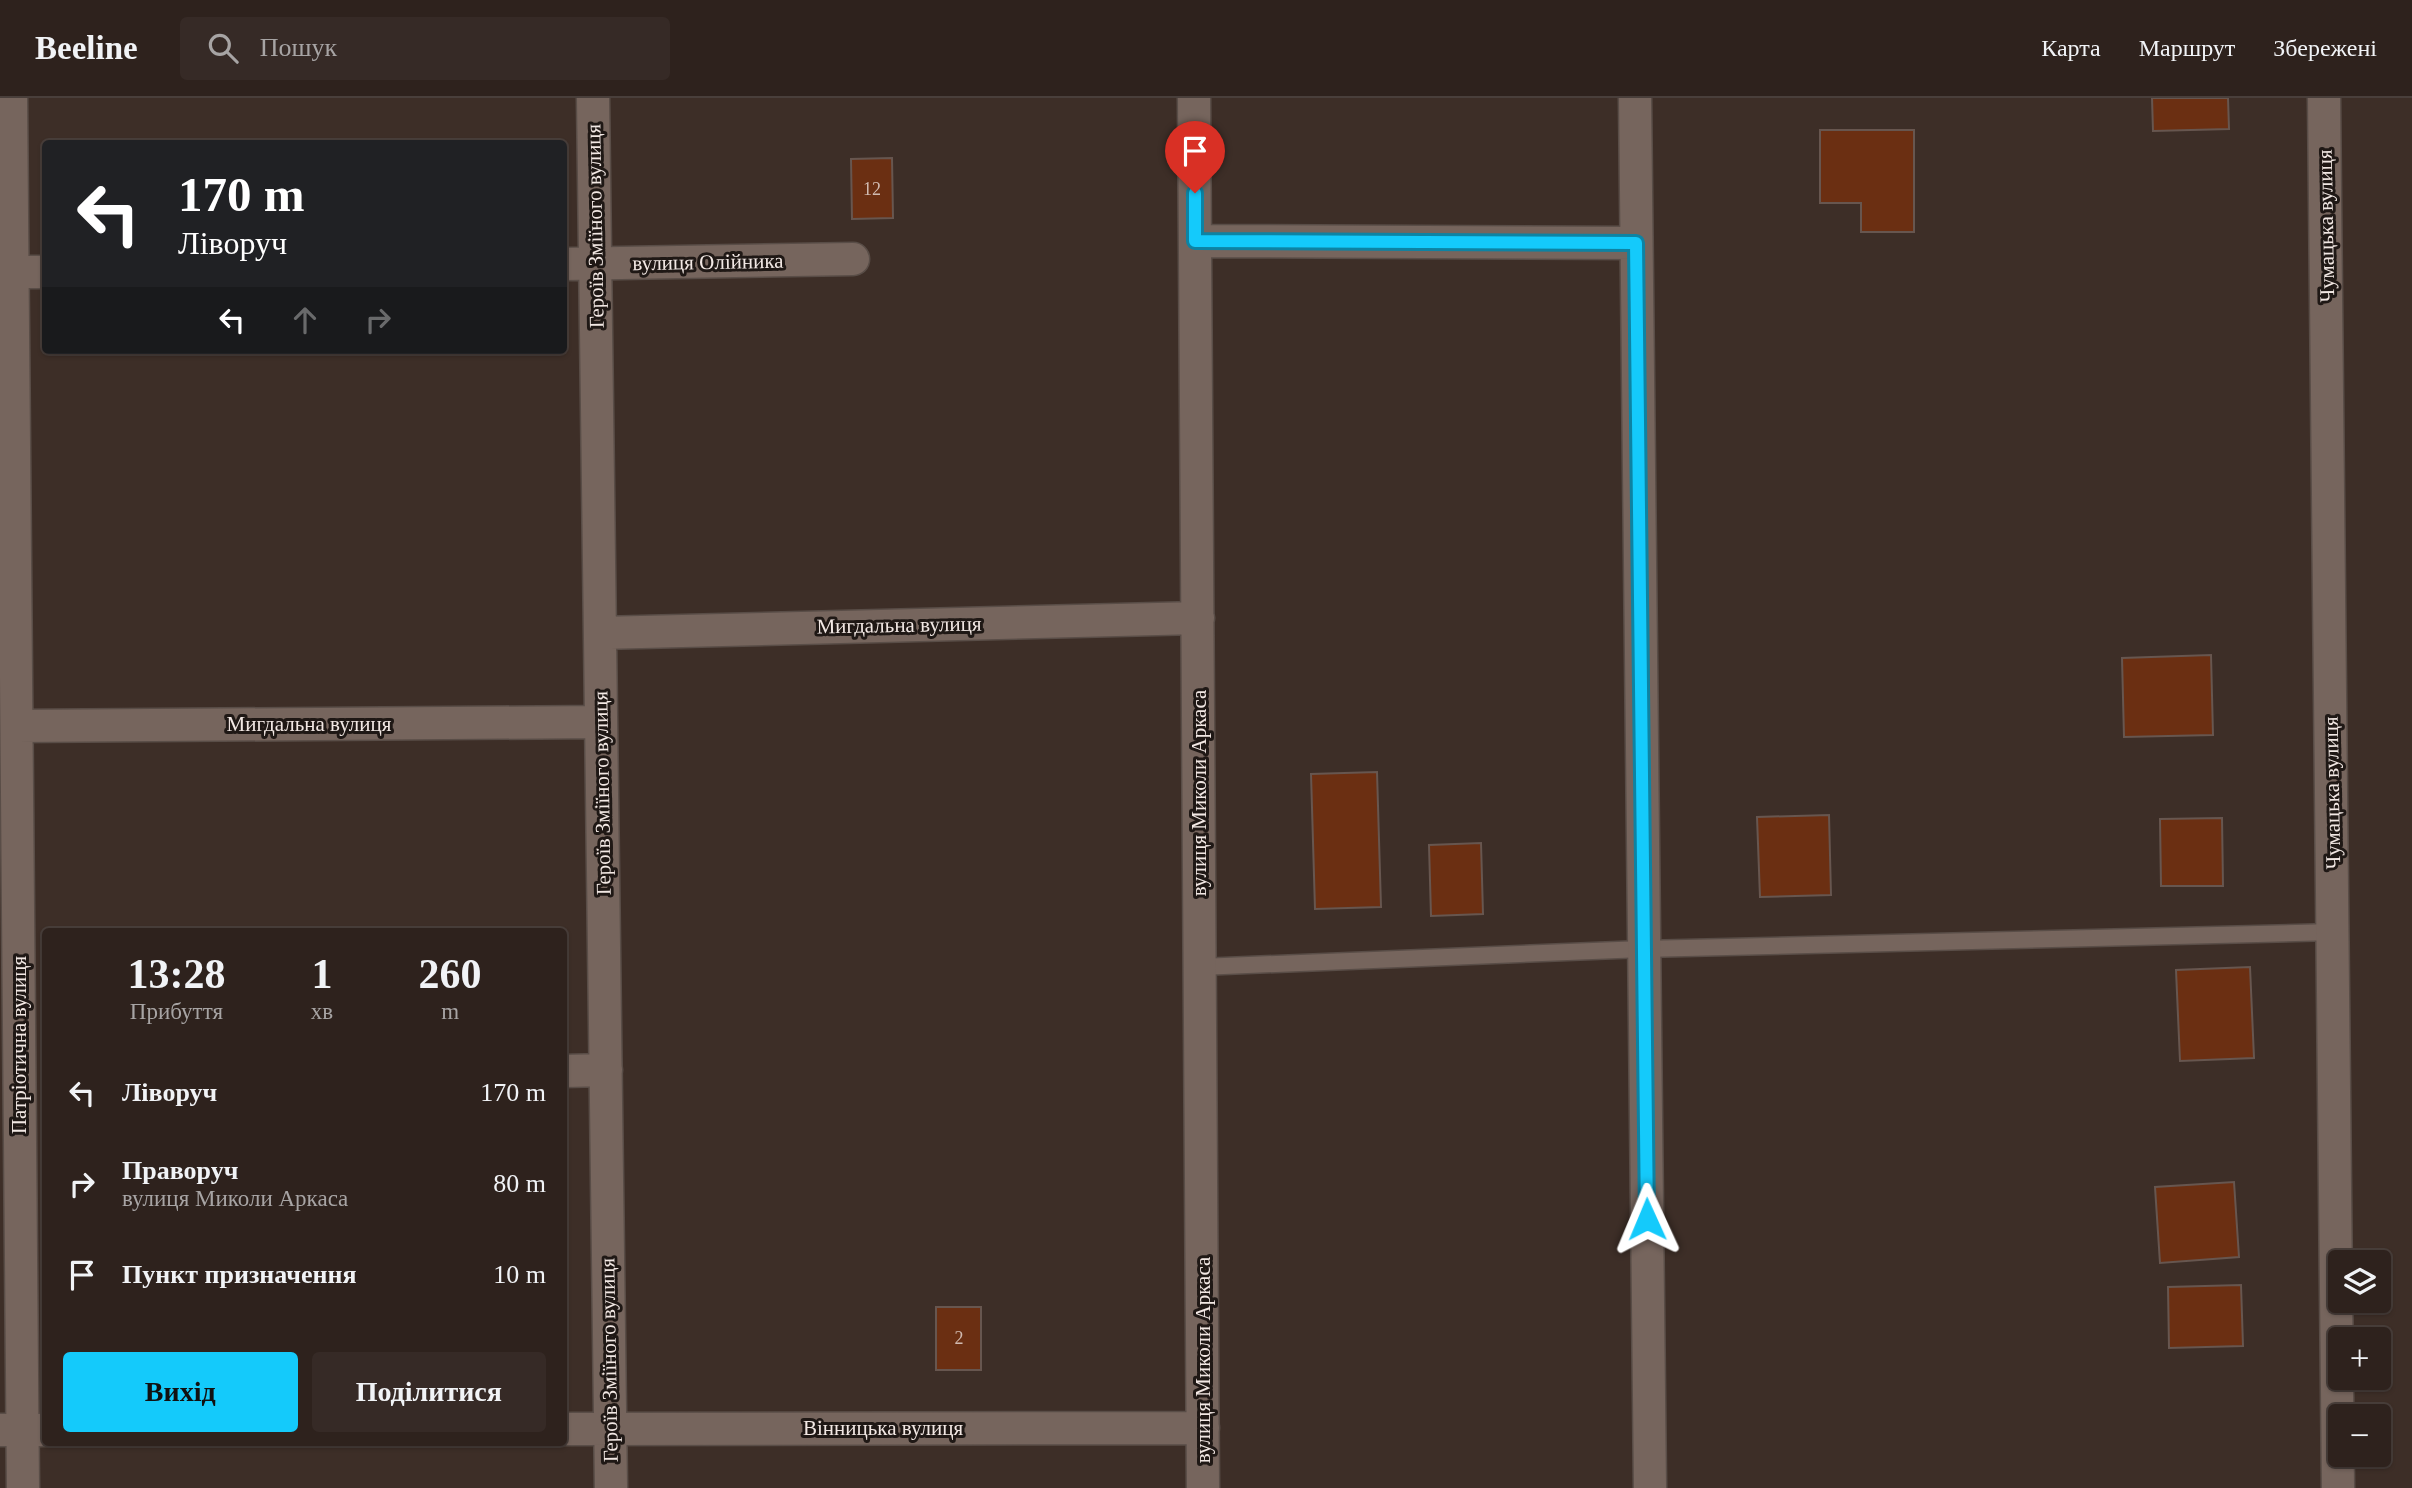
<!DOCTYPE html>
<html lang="uk">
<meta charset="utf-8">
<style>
body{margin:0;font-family:"Times New Roman",serif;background:#362a26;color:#f1f3f6;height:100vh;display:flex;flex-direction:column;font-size:26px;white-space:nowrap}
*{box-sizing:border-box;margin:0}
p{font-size:23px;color:#a7a4a4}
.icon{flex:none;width:38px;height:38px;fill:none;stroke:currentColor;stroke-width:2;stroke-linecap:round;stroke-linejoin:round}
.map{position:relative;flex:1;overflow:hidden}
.drawer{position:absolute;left:42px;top:830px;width:525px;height:518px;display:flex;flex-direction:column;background:#2e221d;border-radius:7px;box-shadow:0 2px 5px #0004,0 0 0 2px #493f3b}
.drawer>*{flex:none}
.guide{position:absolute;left:42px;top:42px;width:525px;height:214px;border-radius:7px;box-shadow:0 2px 5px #0004,0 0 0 2px #493f3b;background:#202124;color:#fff;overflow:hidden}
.controls{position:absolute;left:2328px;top:1152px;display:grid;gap:14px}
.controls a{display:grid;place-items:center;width:63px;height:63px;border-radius:7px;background:#2e221d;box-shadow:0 2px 5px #0004,0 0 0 2px #493f3b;font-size:35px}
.pin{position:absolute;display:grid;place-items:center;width:60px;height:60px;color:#fff;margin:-72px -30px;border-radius:50% 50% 50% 0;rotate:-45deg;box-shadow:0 0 7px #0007}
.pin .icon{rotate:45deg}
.me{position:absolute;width:77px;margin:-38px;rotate:359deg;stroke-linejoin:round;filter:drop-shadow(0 0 5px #0008)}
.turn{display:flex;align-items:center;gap:24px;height:147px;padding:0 21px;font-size:32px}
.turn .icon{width:91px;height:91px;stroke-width:2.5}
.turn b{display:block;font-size:49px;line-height:60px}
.lanes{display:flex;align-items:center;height:66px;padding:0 21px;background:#0003;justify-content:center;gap:35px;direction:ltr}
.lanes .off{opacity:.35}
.eta{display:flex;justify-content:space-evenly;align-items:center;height:119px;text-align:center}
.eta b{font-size:42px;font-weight:700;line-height:49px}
.action{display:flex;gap:14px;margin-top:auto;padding:14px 21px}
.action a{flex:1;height:80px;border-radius:7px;background:#14cafb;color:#111;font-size:28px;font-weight:700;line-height:80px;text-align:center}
.action a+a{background:#362a26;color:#f1f3f6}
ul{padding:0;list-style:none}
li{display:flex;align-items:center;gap:21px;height:91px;padding:0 21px}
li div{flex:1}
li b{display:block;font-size:26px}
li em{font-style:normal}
header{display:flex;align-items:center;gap:42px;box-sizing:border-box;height:98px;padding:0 35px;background:#2e221d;border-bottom:2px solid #493f3b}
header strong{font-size:33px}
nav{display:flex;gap:38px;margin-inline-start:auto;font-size:24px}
.search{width:490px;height:63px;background:#362a26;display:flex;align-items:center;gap:18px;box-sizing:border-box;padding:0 24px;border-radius:7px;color:#a7a4a4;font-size:26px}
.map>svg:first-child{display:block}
</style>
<header>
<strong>Beeline</strong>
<div class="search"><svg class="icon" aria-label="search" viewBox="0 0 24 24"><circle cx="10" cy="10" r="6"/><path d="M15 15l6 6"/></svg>Пошук</div>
<nav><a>Карта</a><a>Маршрут</a><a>Збережені</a></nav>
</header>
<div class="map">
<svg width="2412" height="1390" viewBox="0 0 2412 1390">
<rect width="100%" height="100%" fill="#3d2e27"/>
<path fill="#6b2f12" stroke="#67564f" stroke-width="2" d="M2152 0H2228L2229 31 2153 33Z
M1820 32H1914V134H1861V105H1820Z
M892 60 893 120 852 121 851 61Z
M2211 557 2213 637 2124 639 2122 560Z
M1377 674 1381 809 1315 811 1311 676Z
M1829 717 1831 797 1760 799 1757 719Z
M2222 720 2223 788H2161L2160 721Z
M1481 745 1483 816 1431 818 1429 747Z
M2250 869 2254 960 2180 963 2176 872Z
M2234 1084 2239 1159 2160 1165 2155 1089Z
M2241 1187 2243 1248 2169 1250 2168 1189Z
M936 1209H981V1272H936Z"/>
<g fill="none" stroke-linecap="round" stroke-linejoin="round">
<defs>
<path id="service" d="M1200 869 1643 851 2334 834"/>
<path id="minor" d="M11 0 23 1390
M593 0 611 1390
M1194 0 1203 1390
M1635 0 1650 1390
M2324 0 2338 1390
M1195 143 1636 145
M564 166 853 161
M0 174H46
M600 535 1198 520
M17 628 601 624
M564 973 606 972
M564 1331 1203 1330
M0 1332H46"/>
</defs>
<use href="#service" stroke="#594d47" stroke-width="19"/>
<use href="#minor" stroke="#594d47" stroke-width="35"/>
<use href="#service" stroke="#76655d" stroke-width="16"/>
<use href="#minor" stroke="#76655d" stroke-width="32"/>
</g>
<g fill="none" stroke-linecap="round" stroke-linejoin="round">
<defs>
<path id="route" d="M1195 95V143L1636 145 1647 1121"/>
</defs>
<use href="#route" stroke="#0d83a3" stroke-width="18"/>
<use href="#route" stroke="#14cafb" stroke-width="12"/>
</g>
<g text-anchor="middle" stroke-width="6" stroke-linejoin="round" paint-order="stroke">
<g font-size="18" fill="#d0bab0">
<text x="872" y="97">12</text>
<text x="959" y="1246">2</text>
</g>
<g font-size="21" fill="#f2e8e4" stroke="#1f1815">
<text transform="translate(595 128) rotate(-91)" y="7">Героїв Зміїного вулиця</text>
<text transform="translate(2326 128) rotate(-91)" y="7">Чумацька вулиця</text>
<text transform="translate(708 164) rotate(-1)" y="7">вулиця Олійника</text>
<text transform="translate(899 527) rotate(-1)" y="7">Мигдальна вулиця</text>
<text x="309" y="633">Мигдальна вулиця</text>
<text transform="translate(602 695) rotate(-91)" y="7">Героїв Зміїного вулиця</text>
<text transform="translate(1199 695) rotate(-90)" y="7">вулиця Миколи Аркаса</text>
<text transform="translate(2332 695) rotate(-91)" y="7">Чумацька вулиця</text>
<text transform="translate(19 947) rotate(-90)" y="7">Патріотична вулиця</text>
<text transform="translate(609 1262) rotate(-91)" y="7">Героїв Зміїного вулиця</text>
<text transform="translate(1203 1262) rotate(-90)" y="7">вулиця Миколи Аркаса</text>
<text x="883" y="1337">Вінницька вулиця</text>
</g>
</g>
</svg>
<div class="controls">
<a><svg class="icon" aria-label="layers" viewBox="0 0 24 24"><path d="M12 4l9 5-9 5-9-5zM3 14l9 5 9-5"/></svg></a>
<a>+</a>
<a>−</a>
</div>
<div class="pin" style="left:1195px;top:95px;background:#d93025"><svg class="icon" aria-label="arrive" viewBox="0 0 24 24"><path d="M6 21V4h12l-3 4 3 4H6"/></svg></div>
<svg class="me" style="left:1647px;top:1121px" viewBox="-20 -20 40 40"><path d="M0-17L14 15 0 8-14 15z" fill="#14cafb" stroke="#fff" stroke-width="4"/></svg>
<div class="guide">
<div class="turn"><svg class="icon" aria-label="left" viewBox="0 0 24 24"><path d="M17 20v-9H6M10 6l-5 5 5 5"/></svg><div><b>170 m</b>Ліворуч</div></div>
<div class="lanes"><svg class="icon" aria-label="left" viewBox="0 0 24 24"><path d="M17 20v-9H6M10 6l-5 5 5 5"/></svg><svg class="icon off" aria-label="ahead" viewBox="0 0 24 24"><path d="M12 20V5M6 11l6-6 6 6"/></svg><svg class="icon off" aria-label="right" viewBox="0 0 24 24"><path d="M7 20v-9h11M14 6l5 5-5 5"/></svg></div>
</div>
<section class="drawer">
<div class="eta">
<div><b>13:28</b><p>Прибуття</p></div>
<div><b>1</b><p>хв</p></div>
<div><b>260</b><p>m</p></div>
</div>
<ul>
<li><svg class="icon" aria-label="left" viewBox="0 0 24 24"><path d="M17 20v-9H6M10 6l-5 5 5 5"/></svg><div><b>Ліворуч</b></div><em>170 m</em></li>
<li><svg class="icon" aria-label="right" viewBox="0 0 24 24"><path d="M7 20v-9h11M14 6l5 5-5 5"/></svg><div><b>Праворуч</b><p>вулиця Миколи Аркаса</p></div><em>80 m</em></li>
<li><svg class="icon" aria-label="arrive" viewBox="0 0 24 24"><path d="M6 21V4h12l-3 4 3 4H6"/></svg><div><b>Пункт призначення</b></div><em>10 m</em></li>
</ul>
<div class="action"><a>Вихід</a><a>Поділитися</a></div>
</section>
</div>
